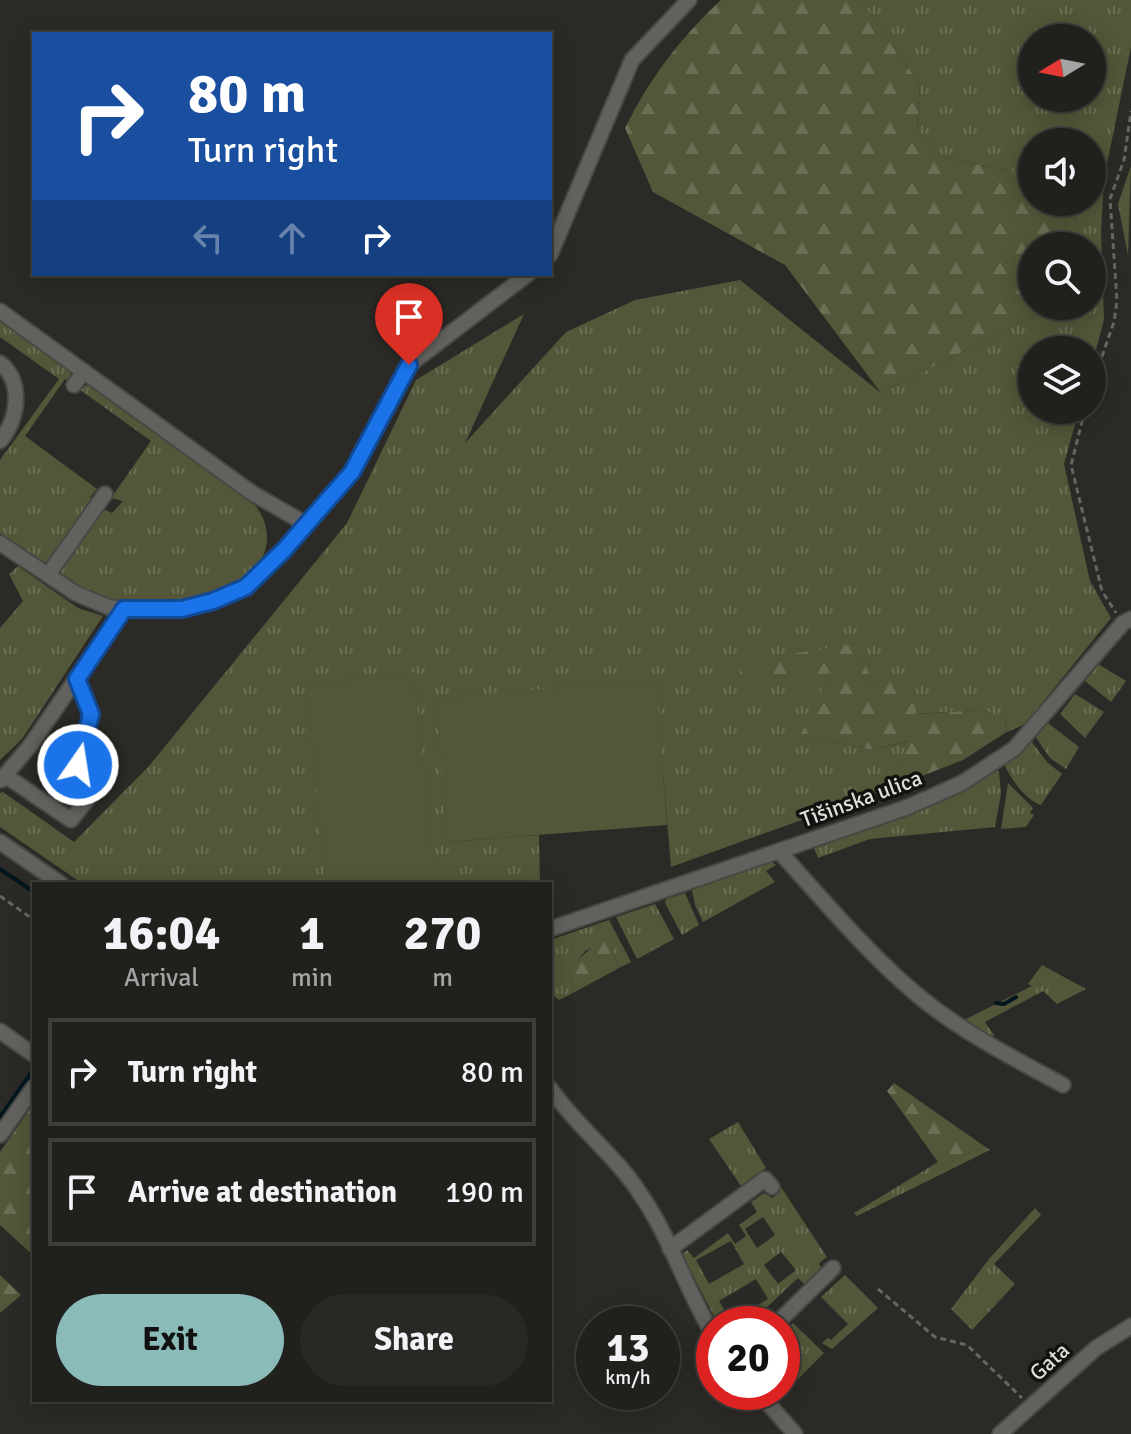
<!DOCTYPE html>
<meta charset="utf-8">
<style>
body{margin:0;font-family:Signika,sans-serif;background:#282825;color:#f1f3f6;height:100vh;display:flex;flex-direction:column;font-size:30px;white-space:nowrap}
*{box-sizing:border-box;margin:0}
p{font-size:26px;color:#a2a3a3}
.icon{flex:none;width:44px;height:44px;fill:none;stroke:currentColor;stroke-width:2;stroke-linecap:round;stroke-linejoin:round}
.map{position:relative;flex:1;overflow:hidden}
.panel{position:absolute;left:32px;top:882px;width:520px;height:520px;display:flex;flex-direction:column;background:#20201c;border-radius:0px;box-shadow:0 4px 20px #0003,0 0 0 2px #3d3e3b}
.panel>*{flex:none}
.guide{position:absolute;left:32px;top:32px;width:520px;height:244px;border-radius:0px;box-shadow:0 4px 20px #0003,0 0 0 2px #3d3e3b;background:#1a4fa0;color:#fff;overflow:hidden}
.needle{width:52px;rotate:260deg}
.fabs{position:absolute;left:1018px;top:24px;display:grid;gap:16px}
.fabs a{display:grid;place-items:center;width:88px;height:88px;border-radius:50%;background:#20201c;box-shadow:0 4px 20px #0003,0 0 0 2px #3d3e3b;font-size:40px}
.speed{position:absolute;left:576px;top:1306px;display:flex;gap:16px;font-size:40px;font-weight:700;text-align:center}
.speed>*{display:grid;place-content:center;width:104px;height:104px;border-radius:50%;background:#20201c;box-shadow:0 4px 20px #0003,0 0 0 2px #3d3e3b;line-height:1}
.speed small{font-size:20px;font-weight:400}
.speed .limit{border:12px solid #d22;background:#fff;color:#111}
.pin{position:absolute;display:grid;place-items:center;width:68px;height:68px;color:#fff;margin:-82px -34px;border-radius:50% 50% 50% 0;rotate:-45deg;box-shadow:0 0 8px #0007}
.pin .icon{rotate:45deg}
.me{position:absolute;width:88px;margin:-44px;rotate:13deg;stroke-linejoin:round;filter:drop-shadow(0 0 6px #0008)}
.turn{display:flex;align-items:center;gap:28px;height:168px;padding:0 24px;font-size:36px}
.turn .icon{width:104px;height:104px;stroke-width:2.5}
.turn b{display:block;font-size:56px;line-height:68px}
.lanes{display:flex;align-items:center;height:76px;padding:0 24px;background:#0003;justify-content:center;gap:40px;direction:ltr}
.lanes .off{opacity:.35}
.eta{display:flex;justify-content:space-evenly;align-items:center;height:136px;text-align:center}
.eta b{font-size:48px;font-weight:800;line-height:56px}
.button{display:flex;gap:16px;margin-top:auto;padding:16px 24px}
.button a{flex:1;height:92px;border-radius:48px;background:#8bbbb9;color:#111;font-size:32px;font-weight:800;line-height:92px;text-align:center}
.button a+a{background:#282825;color:#f1f3f6}
ul{padding:0;list-style:none}
li{display:flex;align-items:center;gap:24px;height:108px;margin:0 16px 12px;padding:0 8px;border:4px solid #3d3e3b;border-radius:0px}
li div{flex:1}
li b{display:block;font-size:30px}
li em{font-style:normal}
.map>svg:first-child{display:block}
</style>
<div class="map">
<svg width="1131" height="1434" viewBox="0 0 1131 1434">
<defs>
<pattern id="grass-tufts" width="24" height="20" patternUnits="userSpaceOnUse" patternTransform="scale(2)"><rect width="24" height="20" fill="#535638"/><path d="M3 7l-1-3M5 7V3M7 7l1-3M15 17l-1-3M17 17v-4M19 17l1-3" fill="none" stroke="#6b6e54"/></pattern>
<pattern id="forest-firs" width="22" height="20" patternUnits="userSpaceOnUse" patternTransform="scale(2)"><rect width="22" height="20" fill="#535638"/><path d="M5 1l3.5 6h-7zM16 11l3.5 6h-7z" fill="#6b6e54"/></pattern>
</defs>
<rect width="100%" height="100%" fill="#2b2a26"/>
<path fill="url(#grass-tufts)" fill-rule="evenodd" d="M860 0H1131V47L1104 178 1101 231 1104 320 1092 364V350H1032V410H1079L1064 464 1090 581 1111 618 1025 724 1005 733 1006 715 978 710 915 714 873 684 856 643 738 683 831 672 801 736 873 750 909 741 891 788 671 867 655 680 447 842 539 835 540 884H83L0 827V793L3 792 74 842 149 766 347 523 416 380 524 314 465 443 566 332 635 300 740 280 881 393 1053 306H1092V246H1082L1072 202H1092V142H1032V176L938 156 917 129 920 84ZM1032 38H1092V98H1032Z
M1131 166 1128 256 1118 204Z
M0 319 71 371 69 381 65 379 25 436 97 489 90 497 92 500 49 562 45 564 0 533V460L59 379 0 337Z
M89 384 255 505C282 540 260 577 223 593 197 604 148 605 119 602 98 600 81 588 63 578L60 574 61 569 103 509 112 513 123 501 111 498 151 441 79 389Z
M18 566 78 608 103 616 22 739 0 760V628L23 601 9 574Z
M1098 664 1126 681 1111 702 1085 681Z
M1075 694 1104 712 1085 738 1060 714Z
M1048 723 1079 747 1066 769 1050 758 1037 739 1036 736Z
M1031 741 1047 762 1062 774 1041 805C1026 800 1010 779 1004 763Z
M994 770 999 771 1001 794 995 827 870 839 818 858 814 848C877 826 938 805 994 770Z
M1008 783 1033 808 1030 813 1034 815 1026 827 1001 829Z
M772 862 776 865 766 871 775 882 703 922 695 905 692 890Z
M685 893 699 925 682 935 665 903 666 899Z
M655 904 674 939 637 959 616 917Z
M609 920 631 962 619 968 609 941 585 951 569 973 573 986 571 994 559 1000 550 993V940Z
M1042 965 1086 989 1057 1004 1043 991 985 1022 994 1035 988 1039 960 1022 1032 986 1028 984Z
M738 1122 766 1168 741 1186 709 1139Z
M984 1146 990 1150 857 1216 854 1213 938 1162H949Z
M769 1169 827 1257 819 1263 822 1270 805 1285 798 1278 749 1324H718L682 1254 687 1250 694 1258 728 1233 735 1244 746 1236 739 1225 757 1212 751 1202 764 1193 772 1198 780 1192ZM763 1217 775 1235 757 1248 745 1229ZM731 1241 744 1264 709 1284 696 1260ZM781 1252 796 1270 778 1284 764 1265ZM756 1279 768 1299 731 1321 719 1301Z
M1035 1208 1041 1215 994 1264 1015 1284 972 1330 951 1309 989 1259Z
M845 1275 878 1308 832 1349 822 1343 828 1338 831 1340 848 1324 821 1297Z
M793 1323 824 1353 778 1399 771 1392H782V1334Z"/>
<path fill="url(#forest-firs)" d="M721 0H860L920 84 917 129 938 156 1032 176V202H1072L1082 246H1032V306H1053L881 393 785 265 653 192 625 128C649 79 681 37 721 0Z
M857 643 873 684 915 674 916 714 978 710 1006 715 1005 733 963 760 891 788 908 741 873 750 800 736 830 673 738 684 742 662Z
M606 938 609 941 619 968 571 994 573 986 569 973C579 957 590 948 606 938Z
M894 1083 984 1146 949 1162H938L887 1091Z
M34 1103V1256L0 1225V1152Z
M0 1275 21 1295 0 1313Z"/>
<path fill="#535638" d="M414 672 435 873 326 884 306 685Z
M656 680 667 825 447 842 436 698Z"/>
<g fill="none" stroke-linecap="round" stroke-linejoin="round">
<path stroke="#00151d" stroke-width="4" d="M0 869 34 892
M996 1003 1004 1004 1016 997
M0 1117 34 1069"/>
<defs>
<path id="minor" d="M550 255 632 60 689 0
M0 311 252 493 306 524
M0 363C24 382 18 420 0 441
M74 385 84 371
M0 543 75 593 108 607 136 610 182 609 213 601 246 587 284 550 352 472 409 365 528 274
M48 575 105 494
M6 776 71 820 90 796 78 765 91 714 77 679
M1 780 30 746 124 609
M0 842 61 884
M779 851C822 899 872 958 921 998 964 1033 1015 1059 1063 1085
M550 929 908 807 962 783 1014 749 1123 623 1131 619
M0 1031 34 1055
M550 1088C576 1126 614 1154 639 1192 670 1236 686 1290 714 1336
M0 1135 34 1087
M670 1249 765 1179 772 1187
M776 1324 833 1268
M758 1392 795 1434
M1000 1434 1096 1348 1131 1326"/>
</defs>
<use href="#minor" stroke="#484744" stroke-width="18"/>
<path stroke="#666561" stroke-width="3" stroke-dasharray="6 4" stroke-linecap="butt" d="M1092 385 1114 322 1117 301 1110 199 1124 160 1131 111
M1085 410 1071 465 1102 591 1116 613
M0 896 34 920
M878 1289 935 1337 967 1345 1022 1398"/>
<use href="#minor" stroke="#62615d" stroke-width="14"/>
</g>
<g fill="none" stroke-linecap="round" stroke-linejoin="round">
<defs>
<path id="route" d="M78 765 91 714 77 679 124 609H182L213 601 246 587 284 550 352 472 409 365"/>
</defs>
<use href="#route" stroke="#114b97" stroke-width="20"/>
<use href="#route" stroke="#1a73e8" stroke-width="14"/>
</g>
<g text-anchor="middle" stroke-width="7" stroke-linejoin="round" paint-order="stroke">
<g font-size="22" fill="#dededb" stroke="#131211">
<text transform="translate(861 798) rotate(-20)" y="8">Tišinska ulica</text>
<text transform="translate(1049 1361) rotate(-42)" y="8">Gata</text>
</g>
</g>
</svg>
<div class="fabs">
<a><svg class="needle" viewBox="-14 -14 28 28"><path d="M0-13l5 13h-10z" fill="#e53935"/><path d="M0 13l5-13h-10z" fill="#a2a3a3"/></svg></a>
<a><svg class="icon" aria-label="sound" viewBox="0 0 24 24"><path d="M4 9h4l5-4v14l-5-4H4zM17 9q2 3 0 6"/></svg></a>
<a><svg class="icon" aria-label="search" viewBox="0 0 24 24"><circle cx="10" cy="10" r="6"/><path d="M15 15l6 6"/></svg></a>
<a><svg class="icon" aria-label="layers" viewBox="0 0 24 24"><path d="M12 4l9 5-9 5-9-5zM3 14l9 5 9-5"/></svg></a>
</div>
<div class="speed"><div>13<small>km/h</small></div><div class="limit">20</div></div>
<div class="pin" style="left:409px;top:365px;background:#d93025"><svg class="icon" aria-label="arrive" viewBox="0 0 24 24"><path d="M6 21V4h12l-3 4 3 4H6"/></svg></div>
<svg class="me" style="left:78px;top:765px" viewBox="-20 -20 40 40"><circle r="17" fill="#1a73e8" stroke="#fff" stroke-width="3"/><path d="M0-11L8 9 0 5-8 9z" fill="#fff"/></svg>
<div class="guide">
<div class="turn"><svg class="icon" aria-label="right" viewBox="0 0 24 24"><path d="M7 20v-9h11M14 6l5 5-5 5"/></svg><div><b>80 m</b>Turn right</div></div>
<div class="lanes"><svg class="icon off" aria-label="left" viewBox="0 0 24 24"><path d="M17 20v-9H6M10 6l-5 5 5 5"/></svg><svg class="icon off" aria-label="ahead" viewBox="0 0 24 24"><path d="M12 20V5M6 11l6-6 6 6"/></svg><svg class="icon" aria-label="right" viewBox="0 0 24 24"><path d="M7 20v-9h11M14 6l5 5-5 5"/></svg></div>
</div>
<section class="panel">
<div class="eta">
<div><b>16:04</b><p>Arrival</p></div>
<div><b>1</b><p>min</p></div>
<div><b>270</b><p>m</p></div>
</div>
<ul>
<li><svg class="icon" aria-label="right" viewBox="0 0 24 24"><path d="M7 20v-9h11M14 6l5 5-5 5"/></svg><div><b>Turn right</b></div><em>80 m</em></li>
<li><svg class="icon" aria-label="arrive" viewBox="0 0 24 24"><path d="M6 21V4h12l-3 4 3 4H6"/></svg><div><b>Arrive at destination</b></div><em>190 m</em></li>
</ul>
<div class="button"><a>Exit</a><a>Share</a></div>
</section>
</div>
